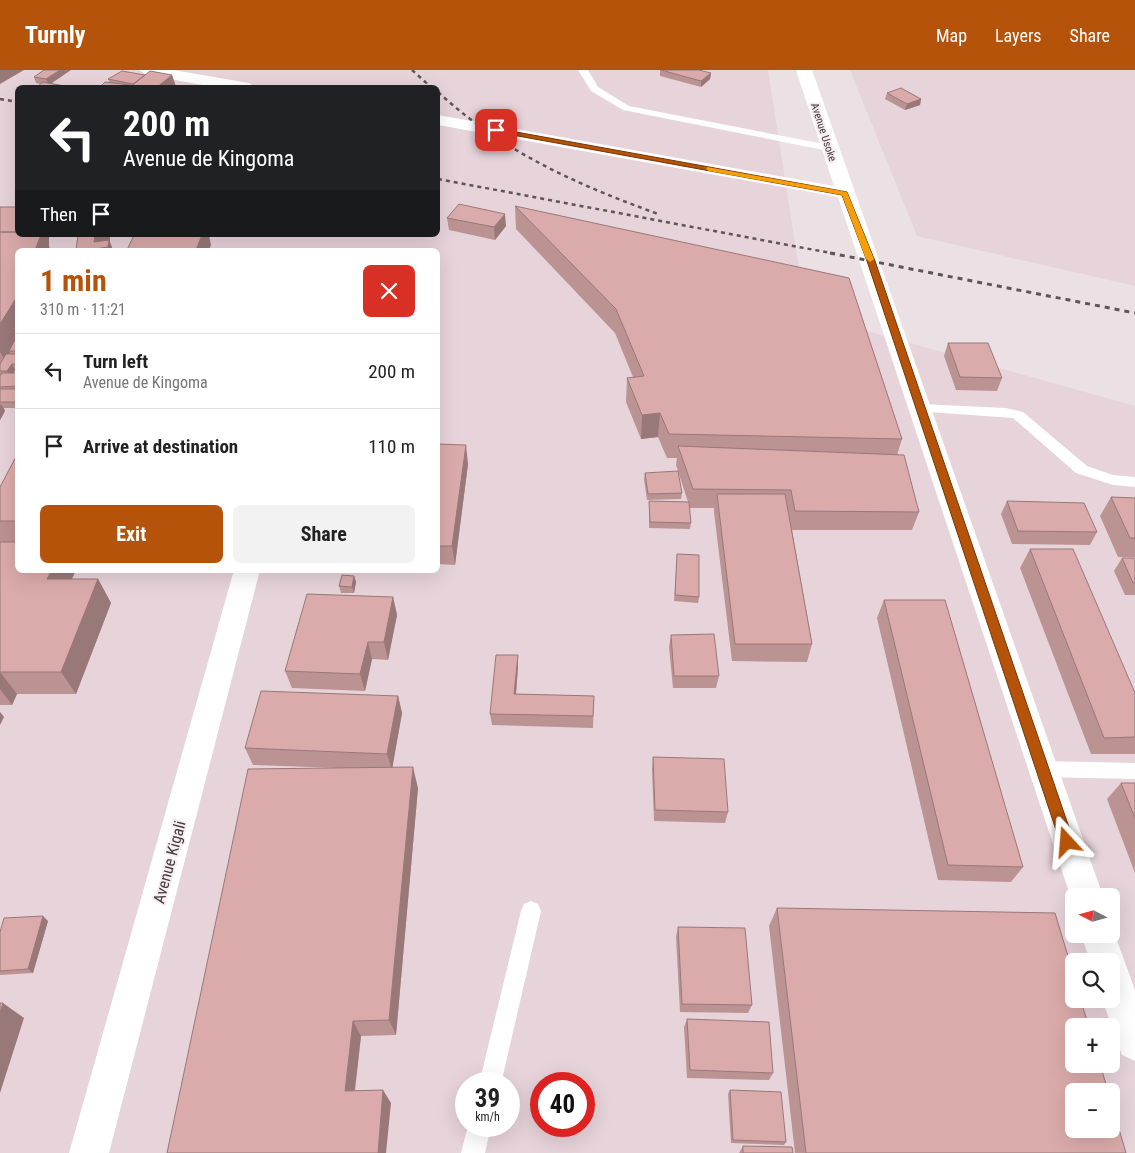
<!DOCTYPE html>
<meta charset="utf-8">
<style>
body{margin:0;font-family:"Roboto Condensed",sans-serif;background:#f2f2f2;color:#222;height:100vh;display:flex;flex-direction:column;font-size:19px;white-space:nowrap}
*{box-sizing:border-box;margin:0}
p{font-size:16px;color:#767676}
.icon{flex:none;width:28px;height:28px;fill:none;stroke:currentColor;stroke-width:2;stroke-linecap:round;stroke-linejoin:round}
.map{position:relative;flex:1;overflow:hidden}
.drawer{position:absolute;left:15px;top:178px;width:425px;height:325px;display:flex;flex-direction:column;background:#fff;border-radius:8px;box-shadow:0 5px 20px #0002}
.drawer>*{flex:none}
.top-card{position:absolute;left:15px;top:15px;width:425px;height:152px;border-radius:8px;box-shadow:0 5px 20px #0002;background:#202124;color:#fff;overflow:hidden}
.needle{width:32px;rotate:276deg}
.tools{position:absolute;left:1065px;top:818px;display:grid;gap:10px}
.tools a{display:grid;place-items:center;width:55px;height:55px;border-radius:8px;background:#fff;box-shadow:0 5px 20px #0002;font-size:25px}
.speed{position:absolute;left:455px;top:1002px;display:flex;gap:10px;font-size:25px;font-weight:700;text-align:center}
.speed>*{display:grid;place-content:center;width:65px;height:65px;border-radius:50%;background:#fff;box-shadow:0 5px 20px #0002;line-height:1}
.speed small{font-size:12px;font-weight:400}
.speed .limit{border:8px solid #d22;background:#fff;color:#111}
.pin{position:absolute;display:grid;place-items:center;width:42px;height:42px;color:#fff;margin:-21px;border-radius:10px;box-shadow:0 2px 8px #0006}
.me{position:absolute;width:55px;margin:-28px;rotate:341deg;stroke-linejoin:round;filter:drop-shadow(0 0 4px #0008)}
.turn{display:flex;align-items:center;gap:18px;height:105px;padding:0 25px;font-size:22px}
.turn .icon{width:65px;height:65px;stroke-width:2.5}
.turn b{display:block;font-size:35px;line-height:42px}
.then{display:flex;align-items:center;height:48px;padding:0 25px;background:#0003;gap:10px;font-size:19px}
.round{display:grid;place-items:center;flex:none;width:52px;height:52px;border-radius:8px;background:#f2f2f2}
.overview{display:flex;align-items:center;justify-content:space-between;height:85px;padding:0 25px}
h1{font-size:30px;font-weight:700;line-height:38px;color:#b45309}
.action{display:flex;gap:10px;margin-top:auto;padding:10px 25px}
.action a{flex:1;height:58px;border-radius:8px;background:#b45309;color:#fff;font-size:20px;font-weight:700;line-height:58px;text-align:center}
.action a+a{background:#f2f2f2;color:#222}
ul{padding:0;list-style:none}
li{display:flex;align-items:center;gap:15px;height:75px;padding:0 25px;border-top:1px solid #e0e0e0}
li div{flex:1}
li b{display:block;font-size:19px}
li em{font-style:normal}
header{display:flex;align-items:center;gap:30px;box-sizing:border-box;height:70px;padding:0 25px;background:#b45309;color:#fff}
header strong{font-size:24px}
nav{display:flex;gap:28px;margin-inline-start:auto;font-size:18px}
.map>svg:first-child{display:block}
</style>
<header>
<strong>Turnly</strong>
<nav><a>Map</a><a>Layers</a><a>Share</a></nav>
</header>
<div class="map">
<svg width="1135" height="1083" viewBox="0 0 1135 1083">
<rect width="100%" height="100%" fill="#ebe0e4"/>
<path fill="#e7d3da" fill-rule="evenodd" d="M0 0H768L806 244 1135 336V1083H0ZM18 18H438V165H18ZM18 180H438V500H18ZM1074 826H1111V864H1074ZM1074 891H1111V929H1074ZM1074 956H1111V994H1074ZM466 1014H509V1056H466ZM541 1014H584V1056H541ZM1074 1021H1111V1059H1074Z
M850 0H1135V216L917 166Z"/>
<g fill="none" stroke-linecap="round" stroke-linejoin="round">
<path fill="#fff" fill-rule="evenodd" d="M578 0H588L598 17 629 36 829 75 834 78 829 81 623 40 591 21Z
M920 334 1006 338 1023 342 1087 396 1113 405 1135 407V417L1113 415 1076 403 1013 348 915 341 913 338 915 335Z
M1042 691 1135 693V709L1042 707 1036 705 1033 699 1036 693Z
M531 831 538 834 541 841 501 1014H479L521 841 524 834Z
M468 1056H491L485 1083H461Z"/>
<path fill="#fff" fill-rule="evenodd" d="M234 500H260L109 1083H69Z"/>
<path fill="#fff" fill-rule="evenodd" d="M139 0H173L249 13 257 18H219L147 5Z
M796 0H812L1103 826H1074V837L838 127 438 55V45L834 116Z
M1111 854 1135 920V991L1122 985 1102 929H1111V891H1090L1081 864H1111Z"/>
<path stroke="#5c5659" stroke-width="2.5" stroke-dasharray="4 4" stroke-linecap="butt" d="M412 0 432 18
M438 22C503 82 576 114 658 144
M0 29 18 32
M438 109 836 184"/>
<path stroke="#5c5659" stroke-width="3" stroke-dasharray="5 5" stroke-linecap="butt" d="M830 183 1135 243"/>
</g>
<path fill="#bc9393" d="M44 0 51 13 75 18H39L38 16 41 14 36 13 34 7Z
M660 0 711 3 710 9 701 17 660 6Z
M145 5H172L176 17 99 18 110 13 108 9Z
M887 23 921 29 920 35 905 40 885 29Z
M515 136 902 369 897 385 919 442 912 460H792L812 574 807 592 732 591 714 442V438H690L689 435 691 453 690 459 649 458V431L688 432 676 395 677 388H667L658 367 641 369 626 332 627 308 633 307 615 263 516 159Z
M0 137 49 176 18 180V300H15L14 303H18V338H4L5 341 0 350Z
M447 148 506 156 495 170 449 160Z
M948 273 1002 308 997 321 956 320 944 286Z
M438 374 468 394 455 495 438 494Z
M18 383V500L72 509H98L111 533 76 624H17L12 635H0V417Z
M645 403 682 423 681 429 647 430 644 409Z
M1111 427 1135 428V487H1118L1100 446Z
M1007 431 1097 462 1090 475 1012 474 1001 444Z
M1030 479 1135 623V684H1091L1020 498Z
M677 484 699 527 698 533 674 531Z
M1122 488H1135V525H1125L1114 501Z
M354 506 356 512 354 523H341L339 516Z
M393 527 397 545 388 590 372 589 365 621 292 618 285 601Z
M884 530 1023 797 1011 812 938 810 877 548Z
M671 565 719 606 716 618H673L669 577Z
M518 585V597L516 624 594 626 593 658 492 655 490 644Z
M398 626 402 643 392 697 418 718 396 965 361 966 355 1021 391 1033 167 1083 339 698 253 695 245 678Z
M653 687 728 742 725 753 654 751 652 699Z
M1121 713H1135V803L1107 729Z
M777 838 1126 1083H795L769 856Z
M48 851 33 903 0 905V862Z
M678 857 752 935 748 943 680 942 676 867Z
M687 949 773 1003 769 1010 687 1008 684 957Z
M730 1020 786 1072 784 1075 731 1073 728 1024Z
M743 1076 793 1083H739Z"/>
<path fill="#997878" d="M0 0H24L0 14Z
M60 0H71L49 15 46 9Z
M711 3 710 9 701 17V11Z
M172 5 176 17 175 18H156Z
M921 29 920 35 905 40 907 34Z
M505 144 506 156 495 170 494 157Z
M40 165H49V176L50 180H35Z
M95 165H110V172L113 180H87L94 172Z
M198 165H209L211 175 209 180H196Z
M18 224V270L9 281 10 283 5 291 0 282V254Z
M12 294 15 300 11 308 7 301Z
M18 327V337L15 332Z
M1 334 5 341 0 350V337Z
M660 343 658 367 641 369 642 345Z
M466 375 468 394 455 495 452 476Z
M52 500H76L62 532 47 509Z
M354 506 356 512 354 523 352 517Z
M98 509 111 533 76 624 61 602Z
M393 527 397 545 388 590 384 572Z
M368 572 372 589 365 621 360 604Z
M518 585V597L515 636 514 624Z
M0 602 17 624 12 635 0 619Z
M398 626 402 643 392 700 387 684Z
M0 642 4 647 0 655Z
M413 697 418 718 396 965 389 950Z
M43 846 48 851 33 903 28 899Z
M3 933 24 948 0 1023V943Z
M353 951 361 966 353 1034 345 1021Z
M383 1020 391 1033 386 1083H378Z"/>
<path fill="#dbabab" stroke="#997878" d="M44 0H60L46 9 34 7Z
M661 0H699L711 3 701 11Z
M122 1 145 5 133 14 108 9Z
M150 1 172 5 156 18H129Z
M43 12 75 18H49L38 16Z
M105 12 130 15 128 18H99Z
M192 16 205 18H189Z
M901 18 921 29 907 34 887 23Z
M459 134 505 144 494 157 447 148Z
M515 136 849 208 902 369 669 364 660 343 642 345 627 308 644 306 616 239Z
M0 137H18V162H0Z
M0 162H18V165H41L35 180H18V224L15 230 0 254Z
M78 165H95L94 172 109 170 108 177 87 180H76Z
M134 165H202L196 180H127Z
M18 264V281H9Z
M948 273H988L1002 308 960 307Z
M6 284H18V290L16 294H12L7 301H0V294Z
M2 303H18V316L0 317V306Z
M0 319H18V327L15 332H0Z
M438 374 466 375 452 476H438Z
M678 376 904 385 919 442 795 441 791 420 693 419Z
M18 383V451H0V417Z
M678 401 682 423 648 424 645 403Z
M717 424H785L812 574H735Z
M1111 427 1135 428V468H1130Z
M649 431 689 432 691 453 650 452Z
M1007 431 1084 433 1097 462 1018 461Z
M0 472H18V500H52L47 509H98L61 602H0Z
M1030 479H1073L1135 623V667L1104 668Z
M677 484 699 485V527L675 525Z
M1122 488H1135V513H1133Z
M342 505 354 506 352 517 339 516Z
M307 524 393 527 384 572H368L360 604 285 601Z
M884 530H945L1023 797 948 795Z
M714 564 719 606H674L671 565Z
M496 585H518L514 624 594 626 593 646 490 644Z
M261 621 398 626 387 684 245 678Z
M653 687 724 689 728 742 655 740Z
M413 697 389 950 353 951 345 1021 383 1020 378 1083H167L248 699Z
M1121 713H1135V748Z
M777 838 1055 843 1074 906V929H1080L1089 956H1074V994H1100L1108 1021H1074V1059H1111V1032L1126 1083H806Z
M43 846 28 899 0 901V862L4 848Z
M678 857 745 858 752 935 682 934Z
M0 933H3L0 943Z
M687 949 769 952 773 1003 690 1000Z
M730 1020 781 1022 786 1072 733 1070Z
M743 1076 792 1077 793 1083H743Z"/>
<path fill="#b45309" stroke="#753606" d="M494 58 847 122 875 191 1074 772 1072 776 1067 778 1062 776 1060 772 867 191 842 125 496 62Z"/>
<path fill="#f59e0b" d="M707 97 847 122 874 189 870 192 866 189 842 125 709 101 706 99Z"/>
<g text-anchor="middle" stroke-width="4" stroke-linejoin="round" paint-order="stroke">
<g font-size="11" fill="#403b3d" stroke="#f8edf1">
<text transform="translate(824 62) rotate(72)" y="4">Avenue Usoke</text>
</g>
<g font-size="16" fill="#403b3d" stroke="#f8edf1">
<text transform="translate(169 792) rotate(-75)" y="6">Avenue Kigali</text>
</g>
</g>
</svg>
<div class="tools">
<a><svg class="needle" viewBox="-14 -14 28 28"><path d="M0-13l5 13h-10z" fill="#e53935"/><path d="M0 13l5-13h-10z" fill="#767676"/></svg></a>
<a><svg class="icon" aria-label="search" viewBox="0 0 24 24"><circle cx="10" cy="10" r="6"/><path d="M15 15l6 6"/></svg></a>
<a>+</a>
<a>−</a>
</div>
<div class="speed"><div>39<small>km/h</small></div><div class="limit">40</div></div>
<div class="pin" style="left:496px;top:60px;background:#d93025"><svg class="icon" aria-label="arrive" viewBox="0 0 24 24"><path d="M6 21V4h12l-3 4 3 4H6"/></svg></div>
<svg class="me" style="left:1067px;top:772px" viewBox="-20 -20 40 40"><path d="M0-17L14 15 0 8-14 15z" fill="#b45309" stroke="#fff" stroke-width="4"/></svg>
<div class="top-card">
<div class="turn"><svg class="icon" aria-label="left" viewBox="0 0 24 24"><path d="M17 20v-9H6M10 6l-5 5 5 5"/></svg><div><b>200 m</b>Avenue de Kingoma</div></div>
<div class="then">Then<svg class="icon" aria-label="arrive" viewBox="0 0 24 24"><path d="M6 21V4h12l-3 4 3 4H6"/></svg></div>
</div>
<section class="drawer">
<div class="overview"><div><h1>1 min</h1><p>310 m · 11:21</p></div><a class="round" style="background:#d93025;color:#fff"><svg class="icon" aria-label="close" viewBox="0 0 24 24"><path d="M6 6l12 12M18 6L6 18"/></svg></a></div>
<ul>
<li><svg class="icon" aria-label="left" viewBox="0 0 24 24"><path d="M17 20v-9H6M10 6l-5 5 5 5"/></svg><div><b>Turn left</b><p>Avenue de Kingoma</p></div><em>200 m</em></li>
<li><svg class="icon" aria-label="arrive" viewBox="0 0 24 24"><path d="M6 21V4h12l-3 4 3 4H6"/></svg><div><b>Arrive at destination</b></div><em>110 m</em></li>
</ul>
<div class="action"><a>Exit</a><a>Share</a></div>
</section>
</div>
